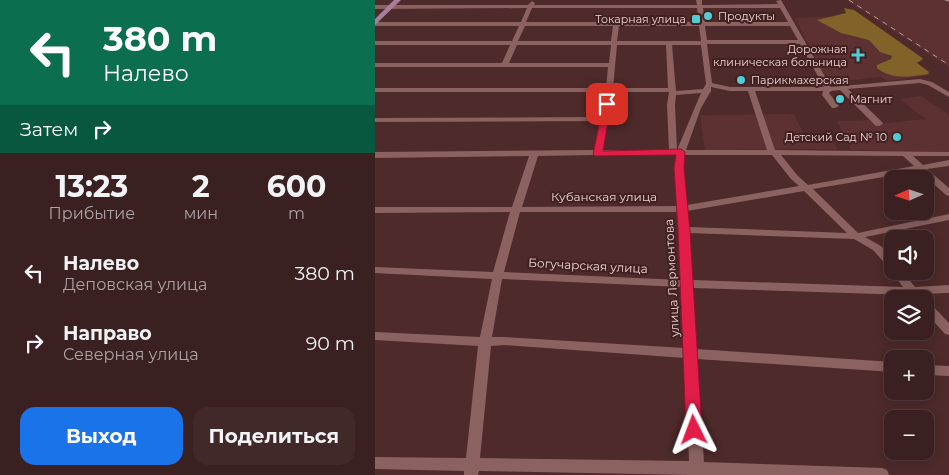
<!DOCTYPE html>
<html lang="ru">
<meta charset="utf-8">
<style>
body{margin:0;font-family:Montserrat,sans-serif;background:#412829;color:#f1f3f6;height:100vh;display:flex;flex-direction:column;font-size:19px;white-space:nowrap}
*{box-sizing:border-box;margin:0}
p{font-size:16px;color:#aba3a5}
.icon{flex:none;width:28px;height:28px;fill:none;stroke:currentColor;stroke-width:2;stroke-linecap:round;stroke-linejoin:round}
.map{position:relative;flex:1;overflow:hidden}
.panel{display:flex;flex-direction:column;background:#3a2020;width:375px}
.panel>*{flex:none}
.top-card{background:#0b6e4f;color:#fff;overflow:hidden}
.needle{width:32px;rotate:267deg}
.buttons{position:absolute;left:509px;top:170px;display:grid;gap:10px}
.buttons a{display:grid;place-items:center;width:50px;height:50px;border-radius:10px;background:#3a2020;box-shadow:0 2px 12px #0003,0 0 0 1px #543e3e;font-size:25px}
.pin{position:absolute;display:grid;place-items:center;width:42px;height:42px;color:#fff;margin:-21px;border-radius:10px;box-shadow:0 2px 8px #0006}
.me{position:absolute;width:55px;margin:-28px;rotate:357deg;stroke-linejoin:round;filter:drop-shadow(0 0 4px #0008)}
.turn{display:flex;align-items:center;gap:18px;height:105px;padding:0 20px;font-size:22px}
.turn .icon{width:65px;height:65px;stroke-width:2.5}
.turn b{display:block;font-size:35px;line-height:42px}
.then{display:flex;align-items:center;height:48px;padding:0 20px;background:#0003;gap:10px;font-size:19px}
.eta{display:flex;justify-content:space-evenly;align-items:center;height:85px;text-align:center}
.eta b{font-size:30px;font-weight:700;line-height:35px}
.cta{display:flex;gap:10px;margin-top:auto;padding:10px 20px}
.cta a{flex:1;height:58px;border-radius:15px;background:#1a73e8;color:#fff;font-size:20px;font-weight:700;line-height:58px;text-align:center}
.cta a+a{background:#412829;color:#f1f3f6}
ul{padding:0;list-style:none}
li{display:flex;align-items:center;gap:15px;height:70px;padding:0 20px}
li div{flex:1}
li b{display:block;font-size:19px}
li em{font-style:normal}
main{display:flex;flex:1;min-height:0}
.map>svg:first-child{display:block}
</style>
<main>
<section class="panel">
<div class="top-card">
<div class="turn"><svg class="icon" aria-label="left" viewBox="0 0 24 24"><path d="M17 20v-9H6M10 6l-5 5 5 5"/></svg><div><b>380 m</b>Налево</div></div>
<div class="then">Затем<svg class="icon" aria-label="right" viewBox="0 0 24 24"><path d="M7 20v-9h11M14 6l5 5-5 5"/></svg></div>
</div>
<div class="eta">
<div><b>13:23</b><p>Прибытие</p></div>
<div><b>2</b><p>мин</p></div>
<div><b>600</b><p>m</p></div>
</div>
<ul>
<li><svg class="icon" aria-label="left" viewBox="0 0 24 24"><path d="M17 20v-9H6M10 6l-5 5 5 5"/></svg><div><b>Налево</b><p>Деповская улица</p></div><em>380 m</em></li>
<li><svg class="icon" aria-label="right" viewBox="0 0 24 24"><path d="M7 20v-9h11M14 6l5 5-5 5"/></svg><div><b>Направо</b><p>Северная улица</p></div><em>90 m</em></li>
</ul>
<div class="cta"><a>Выход</a><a>Поделиться</a></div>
</section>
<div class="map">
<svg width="574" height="475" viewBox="0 0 574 475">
<rect width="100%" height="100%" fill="#4e2a2a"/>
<path fill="#5d3131" d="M471 0H574V67L510 25Z
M468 16 505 39 556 75 512 81 506 77 458 82 447 71 420 18Z
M546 96 574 114V152L476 150 462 121 497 120 501 124 551 119 524 99Z
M419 114 429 135H456L462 149 330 150 325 115Z"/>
<path fill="#816228" d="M469 8 479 10 546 57 548 59 542 63 554 72 553 74C535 77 517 80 502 68V65L516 59 517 56 505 52 494 40 466 33 442 20 471 13Z"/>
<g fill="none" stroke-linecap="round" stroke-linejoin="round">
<path fill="#8b6260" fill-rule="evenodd" d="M321 0H327V5L403 4 401 1 406 0 456 87 545 79 557 82 574 92V97L553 85 545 83 473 89 507 122 508 124 504 126H501L465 90 456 91 454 93 464 106 460 108H457L447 95 448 91H380L400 150 574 152V156H538L548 165 574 160V166L552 169 574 188V196L571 195 544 171 438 189 483 233 574 214V220L490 237 506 246 518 259V271H527L540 287 574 285V293L546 294 549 299H538L534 295 318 288 321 349 518 362V372L322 359 329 462 507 468 512 470 514 475H315L104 471 103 475H89V471L0 469V457L91 458 103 346 0 340V332L105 337 117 279 0 273V267L118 272 135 212 0 213V207H137L154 156 0 158V152L219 150 225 121 0 122V118L226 117 230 92H0V88H231L233 67H0V63H127L135 45H0V41H137L144 26H0V22H146L152 8 0 9V5H153L157 1 160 3 159 5H322ZM157 8H322L324 22H151ZM328 8H405L413 22H330ZM150 26H238L236 41H143ZM244 26H324L326 41H242ZM330 26H415L423 40H332ZM332 44H425L449 87H355L337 83ZM142 45H236L234 63H134ZM242 45H291L293 88H238ZM297 45H326L331 84 328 89 301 91ZM336 87 355 91H373L392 150H311L326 108 336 91ZM237 92H294L292 105 294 150H228ZM326 93 302 150 300 105 301 95ZM220 155H302L300 168 302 206 147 207 163 156ZM310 155H397L416 179 424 186 312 205 308 168ZM406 155 528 156 539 166 433 185 422 175ZM429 191 472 233 314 227 312 211ZM145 212H303L306 280 129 272ZM314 233 479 239 498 250 514 268 517 269 516 271 528 287 317 280ZM127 279 307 287 309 348 129 337H117ZM129 345 310 358 314 461 105 458 116 346Z
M550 301 554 302 574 323V335L570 334 550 312Z
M550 365 574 366V376L550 375Z"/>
<path fill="#aa7c9e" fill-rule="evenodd" d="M19 0H26L0 25V19Z"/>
<path stroke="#b99d9c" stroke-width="1" stroke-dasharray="5 5" stroke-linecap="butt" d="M474 0 574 65
M570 0 574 1"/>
</g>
<path fill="#e11d48" stroke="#92132f" d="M229 102 236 104 228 151 306 149 310 152 309 168 315 230 327 430 325 434 319 436 314 434 311 430 303 230 299 168 301 155 220 156 218 154Z"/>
<g fill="#51ccd4" stroke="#432020" stroke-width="2">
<circle cx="333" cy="16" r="5"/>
<rect x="316" y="14" width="10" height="10" rx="2.5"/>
<path d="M480.5 47.5h5v5h5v5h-5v5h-5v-5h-5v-5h5z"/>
<circle cx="366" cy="80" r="5"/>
<circle cx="465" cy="99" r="5"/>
<circle cx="522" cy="137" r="5"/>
</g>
<g text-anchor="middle" stroke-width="4" stroke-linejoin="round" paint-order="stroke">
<g font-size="11" fill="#ecd4d3" stroke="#432020" text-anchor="start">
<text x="343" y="20">Продукты</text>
<text x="311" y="23" text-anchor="end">Токарная улица</text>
<text x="472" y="53" text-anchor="end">Дорожная<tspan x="472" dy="13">клиническая больница</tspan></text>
<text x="376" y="84">Парикмахерская</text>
<text x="475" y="103">Магнит</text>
<text x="512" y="141" text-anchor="end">Детский Сад № 10</text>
</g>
<g font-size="12" fill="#ecd4d3" stroke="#432020">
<text x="229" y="201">Кубанская улица</text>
<text transform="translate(213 266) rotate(3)" y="4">Богучарская улица</text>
<text transform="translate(297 278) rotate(-93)" y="4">улица Лермонтова</text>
</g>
</g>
</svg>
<div class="buttons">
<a><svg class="needle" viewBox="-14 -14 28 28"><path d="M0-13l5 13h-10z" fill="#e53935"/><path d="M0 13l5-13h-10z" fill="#aba3a5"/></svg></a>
<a><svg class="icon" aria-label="sound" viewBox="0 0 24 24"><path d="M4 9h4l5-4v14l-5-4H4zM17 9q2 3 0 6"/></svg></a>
<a><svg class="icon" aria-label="layers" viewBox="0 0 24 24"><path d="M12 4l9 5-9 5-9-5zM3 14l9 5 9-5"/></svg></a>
<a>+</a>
<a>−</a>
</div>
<div class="pin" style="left:232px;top:104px;background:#d93025"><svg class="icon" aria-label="arrive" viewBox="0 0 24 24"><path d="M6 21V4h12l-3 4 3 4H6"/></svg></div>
<svg class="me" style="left:319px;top:430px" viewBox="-20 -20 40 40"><path d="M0-17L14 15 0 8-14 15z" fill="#e11d48" stroke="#fff" stroke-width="4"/></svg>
</div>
</main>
